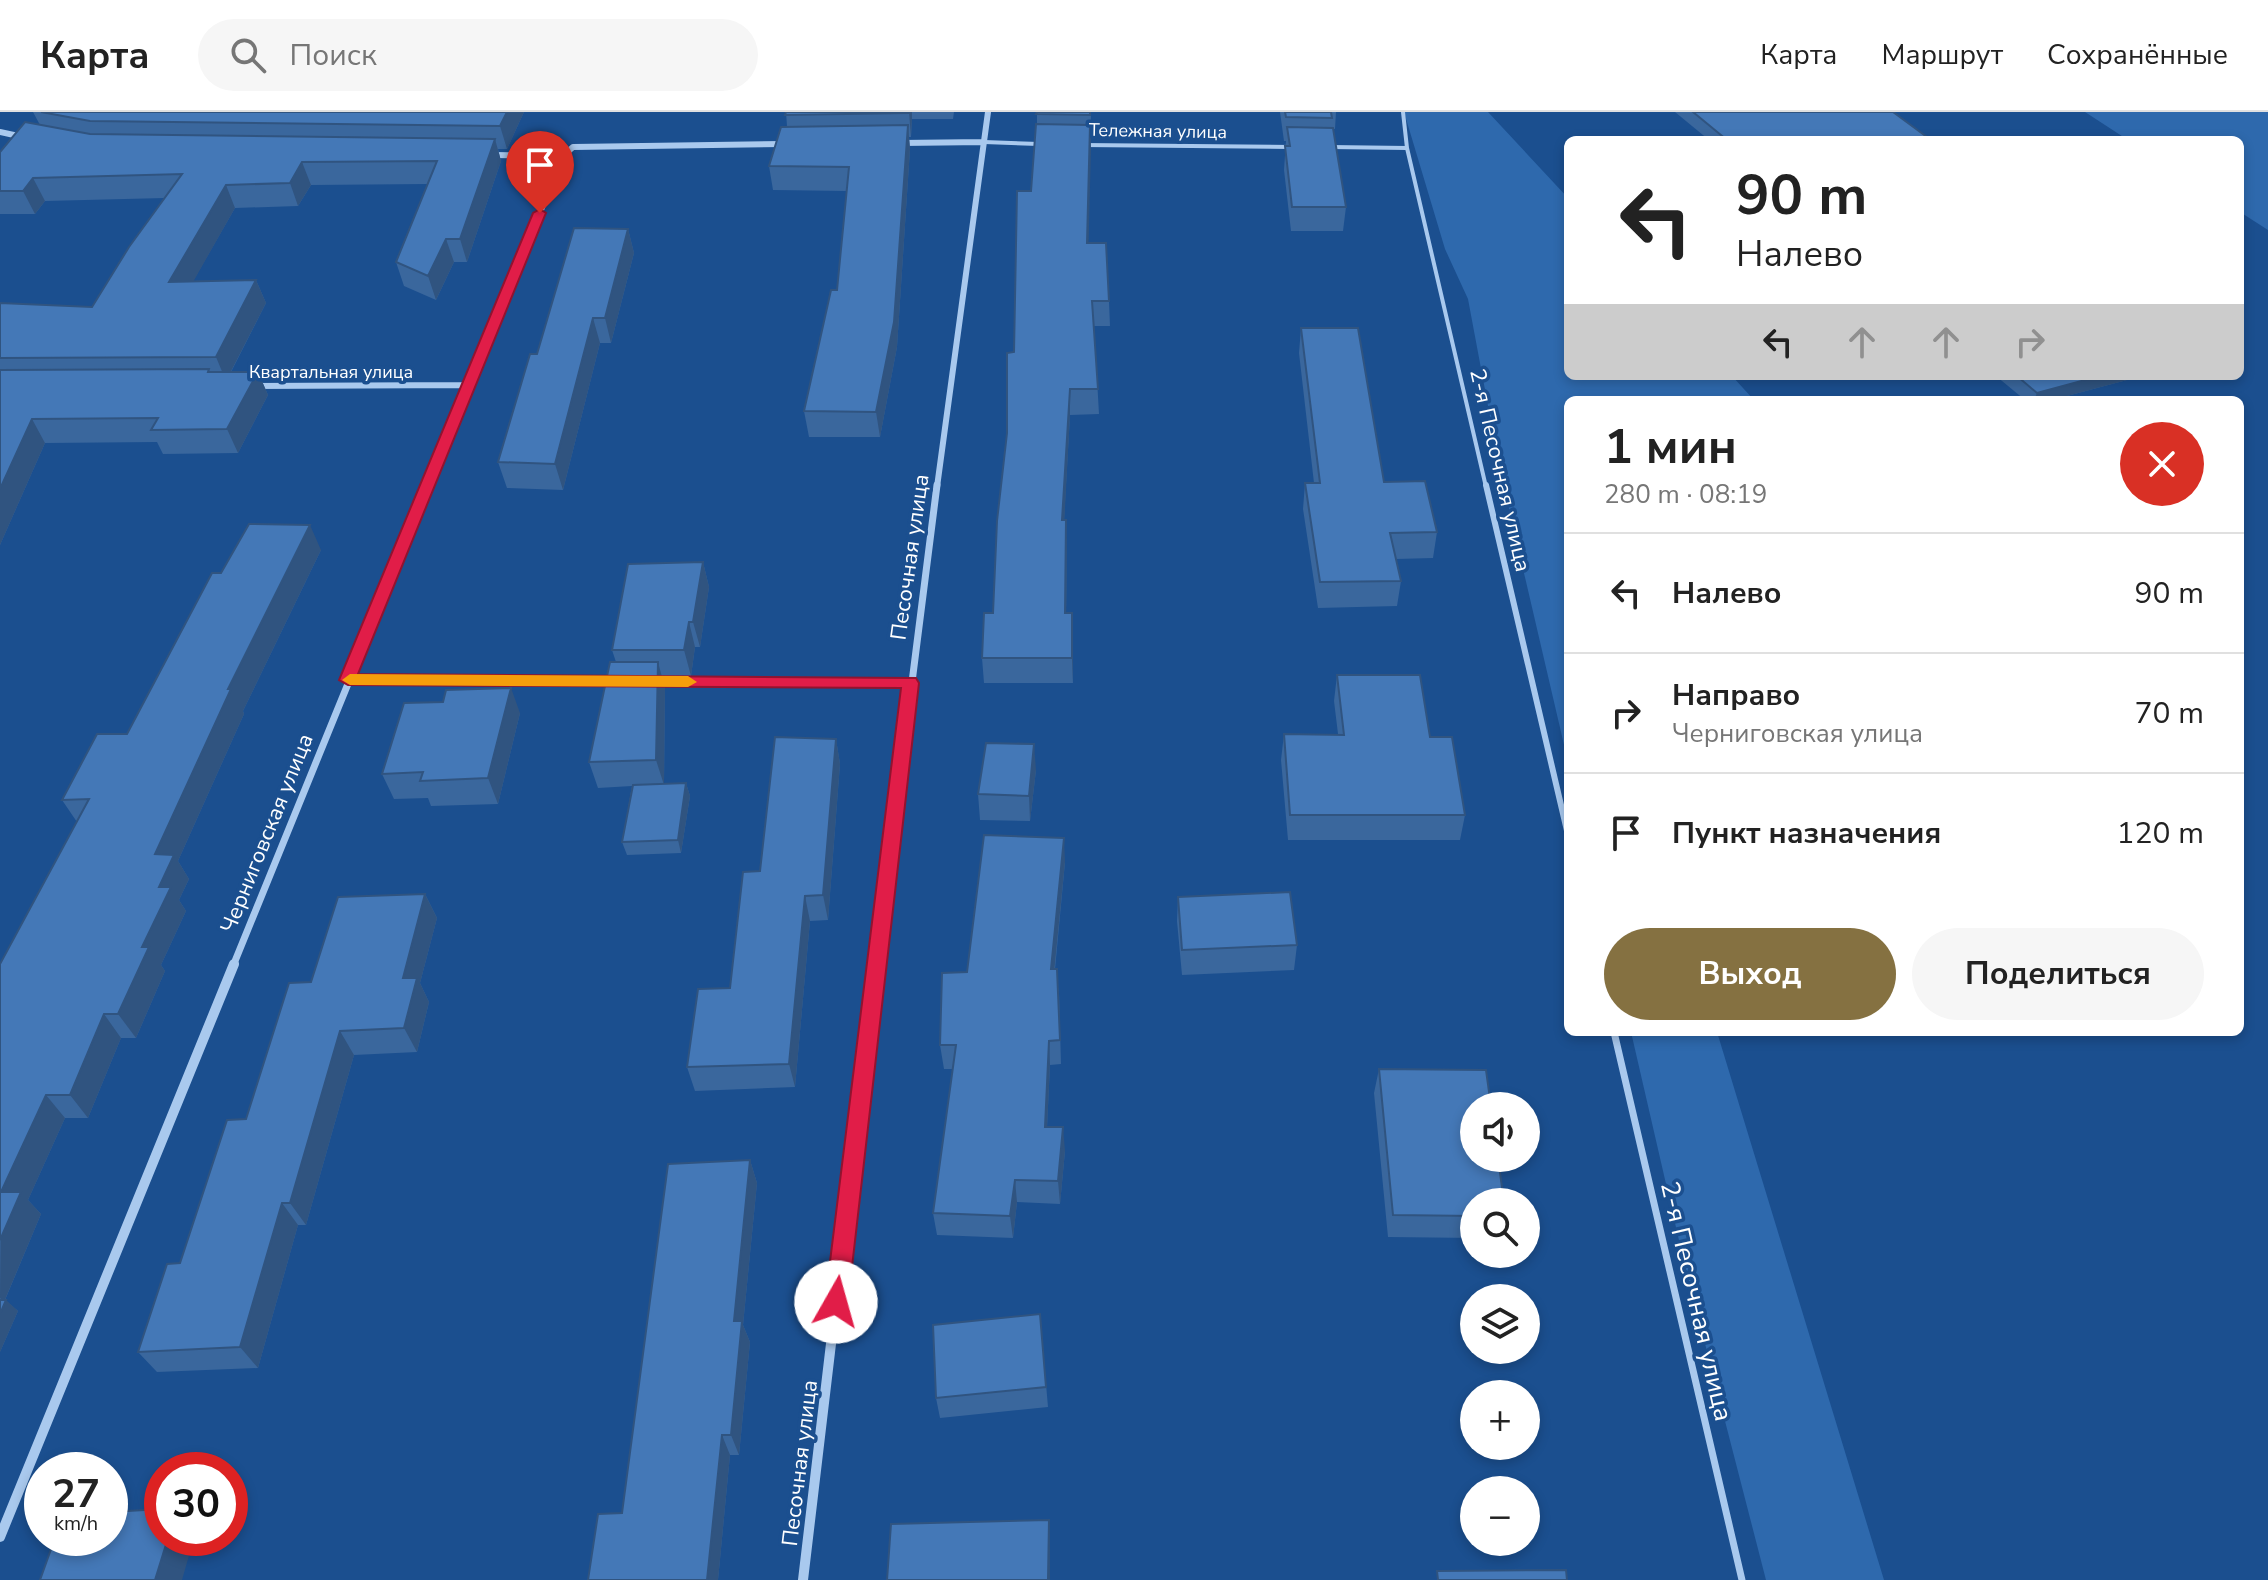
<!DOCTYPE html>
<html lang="ru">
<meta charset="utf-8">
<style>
body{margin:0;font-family:"Nunito Sans",sans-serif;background:#f6f6f6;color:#222;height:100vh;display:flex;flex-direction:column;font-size:30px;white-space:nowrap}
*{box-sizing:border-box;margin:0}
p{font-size:26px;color:#767676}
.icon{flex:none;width:44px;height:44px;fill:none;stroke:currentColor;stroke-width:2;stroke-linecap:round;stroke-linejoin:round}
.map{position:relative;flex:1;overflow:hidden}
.panel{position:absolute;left:1564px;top:284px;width:680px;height:640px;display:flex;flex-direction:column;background:#fff;border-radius:12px;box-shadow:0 4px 12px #0003}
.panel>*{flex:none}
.hud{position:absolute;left:1564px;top:24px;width:680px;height:244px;border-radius:12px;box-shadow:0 4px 12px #0003;background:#fff;color:#222;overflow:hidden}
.fabs{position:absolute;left:1460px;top:980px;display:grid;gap:16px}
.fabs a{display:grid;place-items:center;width:80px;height:80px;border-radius:50%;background:#fff;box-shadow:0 4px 12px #0003;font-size:40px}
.speed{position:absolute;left:24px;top:1340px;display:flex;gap:16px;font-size:40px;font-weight:700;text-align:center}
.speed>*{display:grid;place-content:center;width:104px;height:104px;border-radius:50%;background:#fff;box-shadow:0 4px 12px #0003;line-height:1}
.speed small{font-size:20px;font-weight:400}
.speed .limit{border:12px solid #d22;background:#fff;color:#111}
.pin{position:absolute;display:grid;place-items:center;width:68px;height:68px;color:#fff;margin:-82px -34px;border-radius:50% 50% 50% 0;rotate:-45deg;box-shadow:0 0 8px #0007}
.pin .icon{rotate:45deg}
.me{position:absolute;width:88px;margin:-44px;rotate:7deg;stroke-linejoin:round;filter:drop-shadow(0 0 6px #0008)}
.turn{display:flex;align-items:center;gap:28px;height:168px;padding:0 40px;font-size:36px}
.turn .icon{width:104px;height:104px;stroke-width:2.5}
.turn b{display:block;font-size:56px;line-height:68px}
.lanes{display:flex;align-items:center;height:76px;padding:0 40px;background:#0003;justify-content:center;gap:40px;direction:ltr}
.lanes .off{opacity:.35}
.round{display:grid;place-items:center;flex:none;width:84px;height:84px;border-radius:42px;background:#f6f6f6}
.headline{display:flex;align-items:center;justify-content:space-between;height:136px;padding:0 40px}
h1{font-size:48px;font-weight:700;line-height:60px}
.primary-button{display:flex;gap:16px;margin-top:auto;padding:16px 40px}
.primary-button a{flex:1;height:92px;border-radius:48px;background:#857141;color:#fff;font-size:32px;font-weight:700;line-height:92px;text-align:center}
.primary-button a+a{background:#f6f6f6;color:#222}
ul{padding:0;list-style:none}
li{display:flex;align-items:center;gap:24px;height:120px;padding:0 40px;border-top:2px solid #e0e0e0}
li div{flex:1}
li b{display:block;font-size:30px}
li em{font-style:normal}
header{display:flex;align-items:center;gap:48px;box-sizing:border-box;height:112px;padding:0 40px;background:#fff;border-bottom:2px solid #e0e0e0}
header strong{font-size:38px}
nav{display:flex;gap:44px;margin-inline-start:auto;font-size:28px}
.search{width:560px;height:72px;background:#f6f6f6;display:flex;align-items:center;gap:20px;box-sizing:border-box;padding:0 28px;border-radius:44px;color:#767676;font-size:30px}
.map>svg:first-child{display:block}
</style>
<header>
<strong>Карта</strong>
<div class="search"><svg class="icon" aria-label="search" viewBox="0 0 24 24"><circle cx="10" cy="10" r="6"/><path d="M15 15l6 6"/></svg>Поиск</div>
<nav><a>Карта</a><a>Маршрут</a><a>Сохранённые</a></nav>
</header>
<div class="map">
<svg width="2268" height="1468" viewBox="0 0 2268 1468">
<rect width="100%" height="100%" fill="#1b4f8f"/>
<path fill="#2e69ad" d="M1404 0H1488L1568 86V264H1732L1754 288H1568V650L1500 358 1468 187 1445 137Z
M2085 0H2268V118L2240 100V28H2128Z
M1631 920H1717L1884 1468H1766L1684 1150Z"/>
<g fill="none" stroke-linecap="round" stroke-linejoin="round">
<path stroke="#a9c9ee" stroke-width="4" d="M1403 0 1407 36 1486 375
M984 30 1039 32
M1082 33 1291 35
M1330 35 1407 36"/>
<path stroke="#a9c9ee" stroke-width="6" d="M1486 373 1568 723
M348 568 611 569
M658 569 910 571"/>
<path stroke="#a9c9ee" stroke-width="7" d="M1614 920 1742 1468"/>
<path stroke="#a9c9ee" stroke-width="6" d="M0 20 23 25
M901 31 984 30
M492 43 563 44
M253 274 469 273
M428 375 563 44 573 35 783 32
M937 375 988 0"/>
<path stroke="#a9c9ee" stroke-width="7" d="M233 854 429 373
M876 854 937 373"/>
<path stroke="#a9c9ee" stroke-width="10" d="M0 1425 234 852
M803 1468 876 852"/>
</g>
<path fill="#3a679d" d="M33 0H524L507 37H498L501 49 467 150H454L436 188 404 174 396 150 428 72 311 73 298 94 235 96 193 169 256 168 266 191 231 260H258L268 283 238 341 163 342 157 330 45 331 0 433V191L92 195 165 86 45 89 35 102H0V40L40 13Z
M786 0H954L953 7H912L911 25H909L910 37 897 235 880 325H809L804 299 837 178 847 79 773 78 769 54 787 14Z
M1037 0H1091L1088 131 1109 189 1110 214H1094L1099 302 1070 303 1064 408 1067 434 1066 501H1072L1073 571H984L982 546 993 501 1014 240 1031 79 1037 12Z
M1280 0H1336L1335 17H1333L1346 95 1343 119H1291L1284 58 1286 29H1284Z
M1675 0H1893L1931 28H1709Z
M628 117 634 141 611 231H600L563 378 507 376 498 350 537 242Z
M1301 216 1384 370 1437 420 1433 446 1396 447 1401 469 1397 494 1318 496 1303 397 1305 371H1314L1299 241Z
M1996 264H2142L2052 288H2025Z
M321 438 243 599 244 602 178 749 189 767 179 788 186 799 161 853 165 859 136 926H121L88 1006H65L28 1088 41 1102 5 1188 18 1199 0 1240V852L77 710 62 688 127 622 221 461Z
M703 450 709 475 700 535H695L691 564H662L665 576 664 672 686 671 690 684 681 741 627 743 622 730 632 674 598 676 589 650 616 550 612 538Z
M1337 563 1430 625 1465 703 1460 728H1288L1281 648 1284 622H1338L1334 589Z
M443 590 520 601 498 692 431 694 428 686 394 687 382 662Z
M836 627 840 652 828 808 810 809 795 975 695 979 687 955 730 876 760 759Z
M1036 658 1030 709 980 708 978 682Z
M1065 750 1055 857 1059 881 1061 952 1050 953 1047 1015 1065 1039 1060 1092 1017 1090 1013 1126 937 1123 933 1101 953 957H944L940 933 967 860Z
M425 782 437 806 420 871 429 890 417 940 354 943 306 1113H298L258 1256 157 1260 138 1240 311 870Z
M1178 785 1297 833 1294 858 1182 863 1177 809Z
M1379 957 1474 1090V1126L1388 1125 1374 981Z
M750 1048 757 1071 743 1213 750 1230 739 1343H730L718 1468H588L622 1401Z
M1040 1202 1048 1295 940 1306 936 1286Z"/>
<path fill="#305480" d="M507 0H524L507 37 500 14Z
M909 0H912V7L911 25Z
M908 13 910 37 897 235 880 325 876 300Z
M1090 13 1091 37 1088 155 1087 131Z
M495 27 501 49 467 150 460 127Z
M302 50 311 73 298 94 290 71Z
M33 66 45 89 35 102 23 79Z
M226 73 235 96 180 193 169 170Z
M628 117 634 141 611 231 605 206Z
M446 127 454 150 436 188 428 164Z
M256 168 266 191 226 269 216 245Z
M593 206 600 231 563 378 555 352Z
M258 260 268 283 238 341 227 317Z
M2100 264H2142L2052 288H2034L2037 281Z
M1070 277V303L1063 434 1062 408Z
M32 307 45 331 0 433V377Z
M1066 408 1067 434 1066 526 1065 501Z
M310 413 321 438 243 599 244 602 178 749 189 767 179 788 186 799 161 853 165 859 136 926 118 902 142 835 159 775 155 742 228 577Z
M703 450 709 475 700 535 693 510Z
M1072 501 1073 526V571L1072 546Z
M689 510 695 535 691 564 684 538Z
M658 550 665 576 664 673 656 648Z
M511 576 520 601 498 692 488 666Z
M836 627 840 652 828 808 823 783Z
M1034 632 1036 658 1030 709 1029 684Z
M686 671 690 684 681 741 678 728Z
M1064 726 1065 750 1052 881 1051 857Z
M425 782 437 806 420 871 429 890 417 940 404 916 403 866Z
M805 784 810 809 795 975 789 952Z
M104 902 121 926 88 1006 70 983Z
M340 919 354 943 306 1113 290 1091Z
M1049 929 1050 953 1046 1038 1045 1015Z
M46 983 65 1006 28 1088 41 1102 4 1190 0 1186 1 1080Z
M1063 1015 1065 1039 1060 1092 1058 1069Z
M750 1048 757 1071 743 1213 750 1230 739 1343 731 1323 734 1209Z
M1015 1068 1017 1090 1013 1126 1010 1104Z
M282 1091 298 1113 258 1256 240 1235Z
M6 1188 18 1199 0 1240V1202Z
M722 1323 730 1343 718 1468H707Z
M1049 1408 1050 1427V1468H1048Z
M168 1426H194L182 1468H155Z"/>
<path fill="#4478b7" stroke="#305480" stroke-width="2" d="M41 0H507L500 14 90 9Z
M786 0H909V1L785 3Z
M1037 0H1090V3L1036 2Z
M1285 0H1331L1332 6 1286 5Z
M1693 0H1893L1931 28H1727Z
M25 10 90 22 495 27 460 127H446L428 164 396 150 437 49 302 50 290 71 226 73 169 170 256 168 216 245 0 246V191L92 195 129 135 182 62 33 66 23 79H0V40Z
M1036 12 1090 13 1087 131H1106L1109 189H1092L1098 277H1070L1062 408H1066L1065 501H1072V546H982L984 501H993L997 409 1007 321V241L1014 240 1017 79H1031Z
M908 13 894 210 876 300 804 299 831 178H837L849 55 769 54 781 15Z
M1287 15 1333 16 1346 95H1292L1285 34H1290Z
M574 116 628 117 605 206H593L555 352 498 350 530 242H537Z
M1301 216H1358L1384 370 1425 369 1437 420 1390 421 1401 469 1320 470 1305 371H1320Z
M209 257 208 260H258L227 317 151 318 158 306 32 307 0 377V258Z
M2017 264H2100L2037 281Z
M249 412 310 413 228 577H231L155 742 174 743 159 775H171L142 835H149L118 902H104L70 983H46L1 1080H21L0 1128V852L89 687 62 688 97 622H127L212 461H221Z
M703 450 693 510H689L684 538H612L628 452Z
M610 550H658L656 648 589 650Z
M1337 563H1420L1430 625H1452L1465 703H1290L1284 622 1344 623Z
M511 576 488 666 420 669 423 660 382 662 404 591 443 590 446 578Z
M775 625 836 627 823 783 805 784 789 952 687 955 698 877 730 876 743 760 760 759Z
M986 631 1034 632 1029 684 978 682Z
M686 671 678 728 622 730 633 673Z
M984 723 1064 726 1051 857H1057L1060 928 1049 929 1045 1015H1063L1058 1069 1015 1068 1010 1104 933 1101 956 933H940L942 861 967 860Z
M1290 780 1297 833 1182 838 1178 785Z
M425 782 403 866H417L404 916 340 919 290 1091H282L240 1235 138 1240 167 1152 180 1151 227 1008 246 1007 289 871 311 870 338 785Z
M1379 957 1486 958 1491 994H1474V1046H1498L1504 1090H1474V1104L1393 1103Z
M750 1048 734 1209H742L731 1323H722L707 1468H588L598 1402 622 1401 668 1052Z
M0 1188H6L0 1202Z
M1040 1202 1046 1275 936 1286 933 1213Z
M162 1397V1426H168L155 1468H40L55 1426H110V1400Z
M1049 1408 1048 1468H887L891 1412Z
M1566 1458 1567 1468H1438L1437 1459Z"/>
<path fill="#e11d48" stroke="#92132f" stroke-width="2" d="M540 97 546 101 358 562 916 566 919 571 848 1190 844 1197 836 1200 829 1197 825 1190 901 576 348 573 339 568 533 101Z"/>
<path fill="#f59e0b" d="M350 562 688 564 697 570 688 575 350 573 342 568Z"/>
<g text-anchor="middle" stroke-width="7" stroke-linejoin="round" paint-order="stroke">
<g font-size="18" fill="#fff" stroke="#1b4f8f">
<text transform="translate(1158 19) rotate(1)" y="6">Тележная улица</text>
<text x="331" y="266">Квартальная улица</text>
</g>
<g font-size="22" fill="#fff" stroke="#1b4f8f">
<text transform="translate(1501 358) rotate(77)" y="8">2-я Песочная улица</text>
<text transform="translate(909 445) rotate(-82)" y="8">Песочная улица</text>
<text transform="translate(266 721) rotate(-68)" y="8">Черниговская улица</text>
<text transform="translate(799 1351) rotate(-83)" y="8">Песочная улица</text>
</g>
<g font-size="26" fill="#fff" stroke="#1b4f8f">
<text transform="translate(1697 1189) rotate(77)" y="9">2-я Песочная улица</text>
</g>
</g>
</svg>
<div class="fabs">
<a><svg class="icon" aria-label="sound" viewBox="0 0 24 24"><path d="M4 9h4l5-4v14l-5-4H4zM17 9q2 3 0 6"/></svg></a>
<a><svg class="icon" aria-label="search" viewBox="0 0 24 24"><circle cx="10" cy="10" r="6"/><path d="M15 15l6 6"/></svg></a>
<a><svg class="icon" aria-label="layers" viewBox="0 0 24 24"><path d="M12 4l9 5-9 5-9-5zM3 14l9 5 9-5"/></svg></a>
<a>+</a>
<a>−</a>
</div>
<div class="speed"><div>27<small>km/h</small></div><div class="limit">30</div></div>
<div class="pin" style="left:540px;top:101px;background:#d93025"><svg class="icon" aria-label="arrive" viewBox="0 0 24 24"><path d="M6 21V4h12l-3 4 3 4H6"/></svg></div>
<svg class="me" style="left:836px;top:1190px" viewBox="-20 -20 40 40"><circle r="19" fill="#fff"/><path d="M0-13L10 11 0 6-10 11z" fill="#e11d48"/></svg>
<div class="hud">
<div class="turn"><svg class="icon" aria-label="left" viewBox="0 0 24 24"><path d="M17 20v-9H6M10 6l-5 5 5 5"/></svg><div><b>90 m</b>Налево</div></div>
<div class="lanes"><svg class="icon" aria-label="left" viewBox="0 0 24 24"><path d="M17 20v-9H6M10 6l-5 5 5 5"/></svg><svg class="icon off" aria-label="ahead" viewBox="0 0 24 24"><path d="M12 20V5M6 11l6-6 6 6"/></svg><svg class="icon off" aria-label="ahead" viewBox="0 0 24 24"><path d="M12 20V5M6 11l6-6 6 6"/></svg><svg class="icon off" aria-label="right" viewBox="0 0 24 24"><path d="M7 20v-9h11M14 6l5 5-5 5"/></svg></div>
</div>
<section class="panel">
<div class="headline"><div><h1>1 мин</h1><p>280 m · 08:19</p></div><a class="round" style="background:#d93025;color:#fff"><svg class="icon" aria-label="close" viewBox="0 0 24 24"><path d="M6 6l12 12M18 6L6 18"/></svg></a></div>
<ul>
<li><svg class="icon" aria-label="left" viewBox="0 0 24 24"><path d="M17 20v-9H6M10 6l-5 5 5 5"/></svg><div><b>Налево</b></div><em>90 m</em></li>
<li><svg class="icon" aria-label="right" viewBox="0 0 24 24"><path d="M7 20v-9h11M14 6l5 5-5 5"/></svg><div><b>Направо</b><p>Черниговская улица</p></div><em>70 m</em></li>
<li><svg class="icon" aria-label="arrive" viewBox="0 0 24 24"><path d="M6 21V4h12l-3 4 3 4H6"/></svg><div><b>Пункт назначения</b></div><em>120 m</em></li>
</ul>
<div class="primary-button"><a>Выход</a><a>Поделиться</a></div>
</section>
</div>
